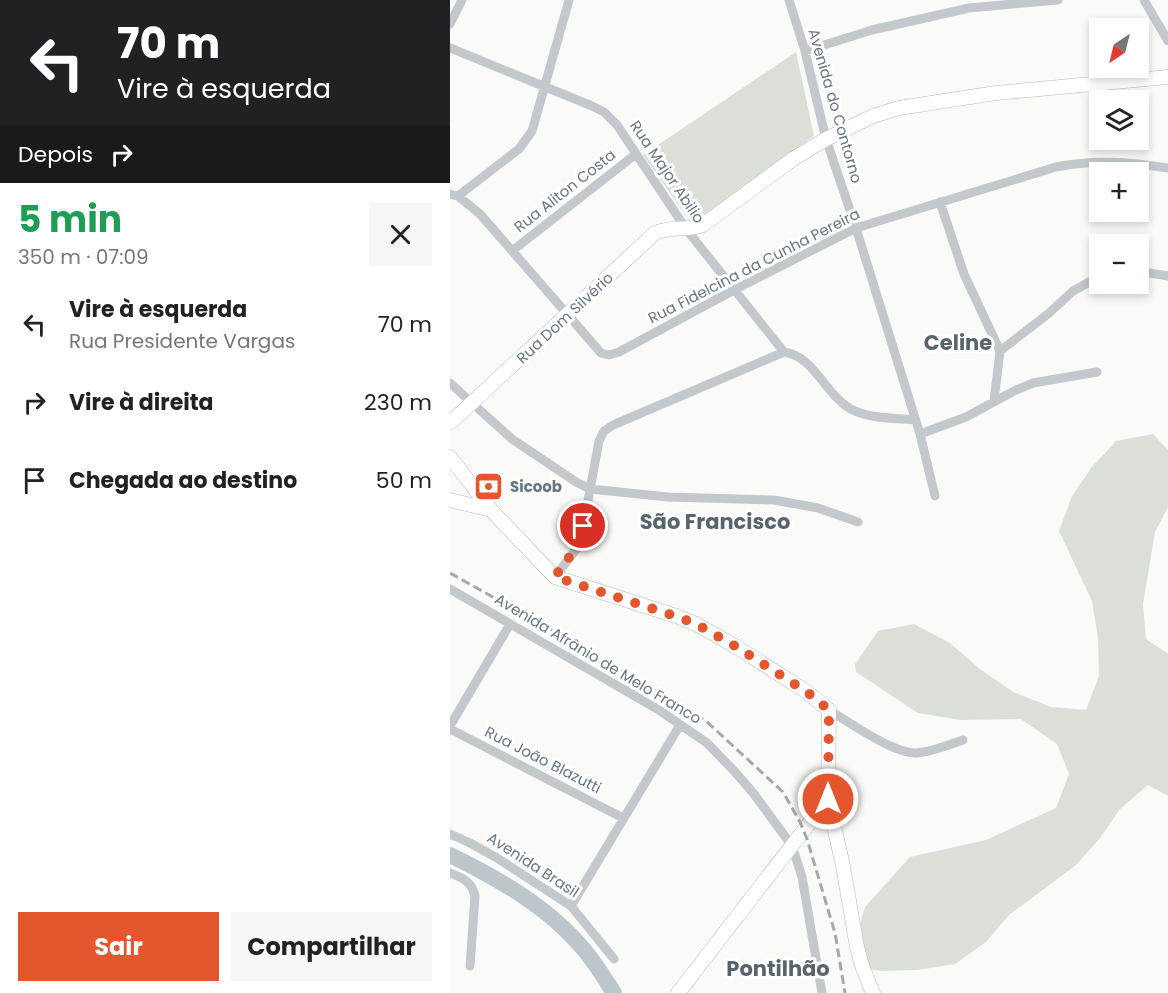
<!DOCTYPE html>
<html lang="pt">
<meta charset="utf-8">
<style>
body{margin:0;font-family:Poppins,sans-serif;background:#f6f6f6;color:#222;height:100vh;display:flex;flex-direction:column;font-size:22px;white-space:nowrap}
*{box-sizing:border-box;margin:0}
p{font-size:20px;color:#767676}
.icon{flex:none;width:33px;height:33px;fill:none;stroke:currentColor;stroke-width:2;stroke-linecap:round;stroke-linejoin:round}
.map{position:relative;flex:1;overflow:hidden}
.drawer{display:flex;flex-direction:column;background:#fff;width:450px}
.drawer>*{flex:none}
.hud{background:#202124;color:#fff;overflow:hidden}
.needle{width:39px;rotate:215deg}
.fabs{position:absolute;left:639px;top:18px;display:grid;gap:12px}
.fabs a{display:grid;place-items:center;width:60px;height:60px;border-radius:0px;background:#fff;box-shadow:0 3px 9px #0003;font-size:30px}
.pin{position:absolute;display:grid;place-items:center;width:51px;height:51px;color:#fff;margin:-26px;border:3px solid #fff;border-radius:50%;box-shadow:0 2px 6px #0007}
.me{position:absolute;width:66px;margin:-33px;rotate:0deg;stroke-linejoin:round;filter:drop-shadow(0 0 4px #0008)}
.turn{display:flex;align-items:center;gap:21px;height:126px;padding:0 18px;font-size:27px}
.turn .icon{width:78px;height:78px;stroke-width:2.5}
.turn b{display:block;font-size:42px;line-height:51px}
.then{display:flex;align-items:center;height:57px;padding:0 18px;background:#0003;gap:12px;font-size:22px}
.round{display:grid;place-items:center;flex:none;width:63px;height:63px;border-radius:0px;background:#f6f6f6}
.headline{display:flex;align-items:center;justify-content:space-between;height:102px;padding:0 18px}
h1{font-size:36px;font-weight:700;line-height:45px;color:#1e9e55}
.cta{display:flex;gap:12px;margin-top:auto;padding:12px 18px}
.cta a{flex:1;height:69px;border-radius:0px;background:#e4572e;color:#fff;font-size:24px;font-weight:700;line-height:69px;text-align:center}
.cta a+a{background:#f6f6f6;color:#222}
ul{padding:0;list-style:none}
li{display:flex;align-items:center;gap:18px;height:78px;padding:0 18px}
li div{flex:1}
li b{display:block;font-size:22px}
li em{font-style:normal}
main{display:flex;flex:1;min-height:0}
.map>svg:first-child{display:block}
</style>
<main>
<section class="drawer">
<div class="hud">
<div class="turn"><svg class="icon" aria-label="left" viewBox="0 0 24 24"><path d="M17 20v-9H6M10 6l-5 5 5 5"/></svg><div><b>70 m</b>Vire à esquerda</div></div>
<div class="then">Depois<svg class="icon" aria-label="right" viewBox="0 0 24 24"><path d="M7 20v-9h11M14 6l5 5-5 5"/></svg></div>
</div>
<div class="headline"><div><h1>5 min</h1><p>350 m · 07:09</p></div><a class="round"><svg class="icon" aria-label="close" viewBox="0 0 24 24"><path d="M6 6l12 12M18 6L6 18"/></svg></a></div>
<ul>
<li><svg class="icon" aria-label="left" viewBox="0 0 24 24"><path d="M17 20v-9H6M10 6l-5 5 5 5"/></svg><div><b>Vire à esquerda</b><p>Rua Presidente Vargas</p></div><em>70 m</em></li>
<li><svg class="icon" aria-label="right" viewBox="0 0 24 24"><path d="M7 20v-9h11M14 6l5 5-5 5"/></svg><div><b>Vire à direita</b></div><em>230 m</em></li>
<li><svg class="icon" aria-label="arrive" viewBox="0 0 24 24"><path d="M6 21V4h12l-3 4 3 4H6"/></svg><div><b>Chegada ao destino</b></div><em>50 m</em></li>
</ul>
<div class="cta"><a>Sair</a><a>Compartilhar</a></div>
</section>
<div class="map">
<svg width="718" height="993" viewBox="0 0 718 993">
<rect width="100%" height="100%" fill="#fafaf8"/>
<path fill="#dadfd7" d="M346 52 364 136 242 224 193 155Z
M703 434 718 450V507L705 532 693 604 696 639 718 654V796L698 785 670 809 650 838 626 865 559 915 536 942 505 964 468 970 430 971 414 968 407 934 415 907 460 857 536 840 606 808 619 774 607 744 571 719 511 720 468 713 406 672 405 664 428 631 464 624 500 643 530 669 563 692 601 707 636 710 649 676 648 638 642 601 609 531 622 496 642 467 666 441Z"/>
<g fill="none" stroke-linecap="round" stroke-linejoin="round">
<path stroke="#bbc7cb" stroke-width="16" d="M0 855C49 879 100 908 135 951 146 964 155 979 164 993"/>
<defs>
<path id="secondary" d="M0 423 205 233C221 226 237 231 253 225L343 159 376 139 423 116 449 108 546 93 718 77
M0 457 41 510 105 577 226 616 246 624 285 646 357 692 379 710 378 799 393 866 407 947 412 966 423 993
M0 500 41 510
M228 993 378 799"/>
</defs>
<use href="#secondary" stroke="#b3babf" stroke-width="15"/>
<path stroke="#c3c8cc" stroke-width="9" d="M339 0 355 51 376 139 406 228 470 434 485 496
M694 0 718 41
M0 24 12 0
M0 48 142 106 154 112 167 125 236 229 334 352
M355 51 422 30 519 8 608 0
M0 194 8 196 30 214 151 353 159 355 169 352 284 290 406 228 606 167C644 159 680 162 718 168
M8 196 69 149 82 131 119 0
M490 202 514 274 550 351
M62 251 186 154
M688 271 718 276
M0 383 62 439 126 482 140 489 218 497 324 500 368 508 408 522
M544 401 550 351 598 314 623 291 650 276
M470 434 516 417 566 390 583 383 647 372
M105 577 130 544 149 441 154 431 163 425 334 352C363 356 374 391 396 406 414 419 444 418 465 420
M0 589 209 710 257 743 286 773 304 794 342 846 352 877 372 993
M379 710C400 723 444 754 467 753 482 752 498 745 513 740
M0 726 60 624
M0 729 173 818
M0 834 20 843 47 858 121 906 164 959
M0 873C13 878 22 882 25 896L20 966
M121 906 230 725"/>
<use href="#secondary" stroke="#fff" stroke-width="14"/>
<path stroke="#a2aab0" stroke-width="3" stroke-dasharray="9 4.5" stroke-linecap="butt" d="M0 573 100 629 256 721 333 792 350 822 357 839 385 933 395 993"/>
</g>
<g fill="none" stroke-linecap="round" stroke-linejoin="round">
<path stroke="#e4572e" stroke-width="10" stroke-dasharray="0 18" d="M133 526 128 548 114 563 105 577 225 616 246 624 285 646 357 692 379 710 378 799"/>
</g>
<defs>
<symbol id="bank-square" viewBox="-11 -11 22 22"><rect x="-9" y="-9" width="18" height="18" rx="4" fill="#e4572e" stroke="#fff"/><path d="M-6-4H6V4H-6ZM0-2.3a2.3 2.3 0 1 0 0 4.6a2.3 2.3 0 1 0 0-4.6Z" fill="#fff"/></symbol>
</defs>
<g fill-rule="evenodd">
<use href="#bank-square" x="22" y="470" width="33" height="33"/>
</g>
<g text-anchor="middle" stroke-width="6" stroke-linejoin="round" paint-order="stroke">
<g font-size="15" fill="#657683" stroke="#fff">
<text transform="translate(385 106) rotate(74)" y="5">Avenida do Contorno</text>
<text transform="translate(217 172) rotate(56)" y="5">Rua Major Abilio</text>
<text transform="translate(115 191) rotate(-38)" y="5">Rua Aliton Costa</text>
<text transform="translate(304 266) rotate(-27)" y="5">Rua Fidelcina da Cunha Pereira</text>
<text transform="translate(115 318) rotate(-43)" y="5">Rua Dom Silvério</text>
<text transform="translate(148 659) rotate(31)" y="5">Avenida Afrânio de Melo Franco</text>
<text transform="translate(93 760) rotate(27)" y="5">Rua João Blazutti</text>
<text transform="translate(83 865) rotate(33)" y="5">Avenida Brasil</text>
</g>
<g font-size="15" font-weight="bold" fill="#657683" stroke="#fff" text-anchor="start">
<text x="60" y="492">Sicoob</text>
</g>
<g font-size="21" font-weight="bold" fill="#57646e" stroke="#fff">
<text x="508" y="350">Celine</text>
<text x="265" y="529">São Francisco</text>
<text x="328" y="976">Pontilhão</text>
</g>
</g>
</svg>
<div class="fabs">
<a><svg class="needle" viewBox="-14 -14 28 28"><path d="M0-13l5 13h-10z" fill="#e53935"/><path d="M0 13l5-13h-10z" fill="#767676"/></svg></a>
<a><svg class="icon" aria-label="layers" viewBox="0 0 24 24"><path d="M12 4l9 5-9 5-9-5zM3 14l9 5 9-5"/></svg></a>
<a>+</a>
<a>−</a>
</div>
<div class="pin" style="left:133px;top:526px;background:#d93025"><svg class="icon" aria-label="arrive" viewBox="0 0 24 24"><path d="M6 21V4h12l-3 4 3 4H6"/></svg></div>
<svg class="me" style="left:378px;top:799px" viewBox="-20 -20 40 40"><circle r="17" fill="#e4572e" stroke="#fff" stroke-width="3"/><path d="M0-11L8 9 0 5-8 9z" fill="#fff"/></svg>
</div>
</main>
